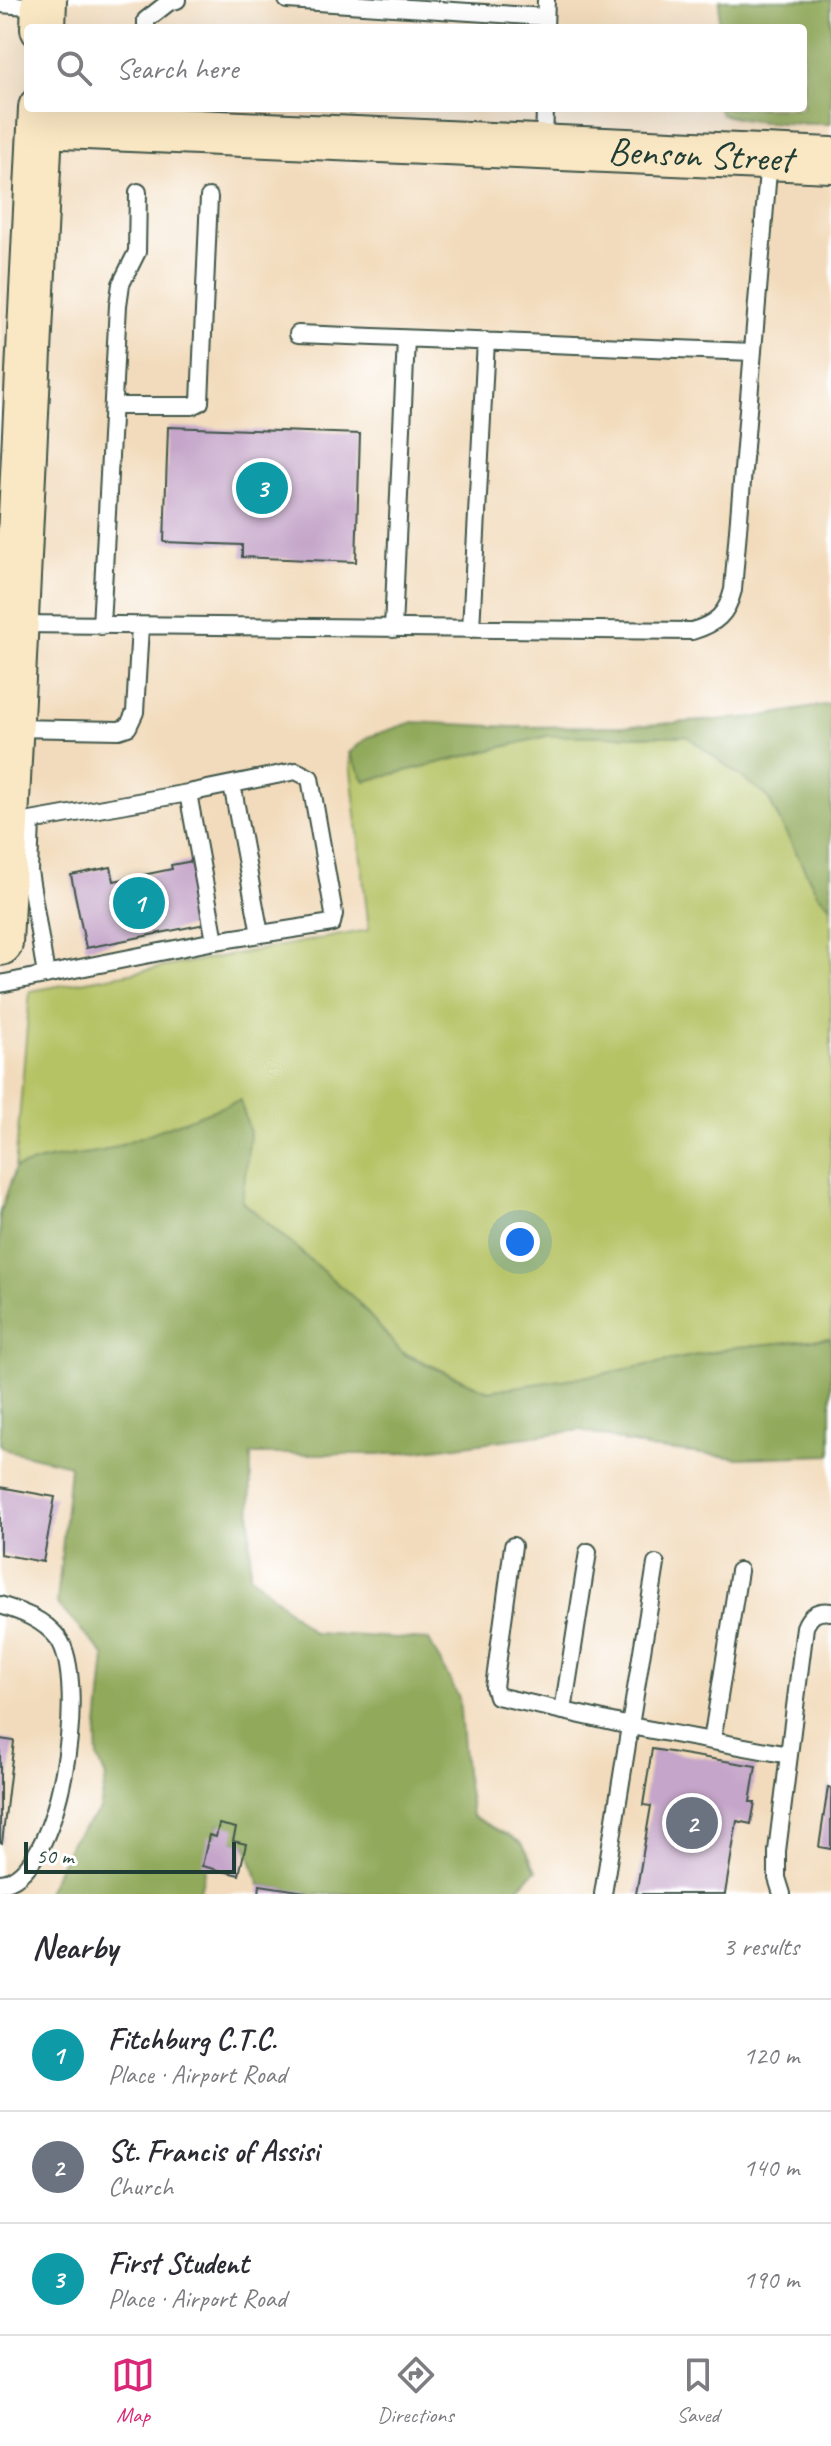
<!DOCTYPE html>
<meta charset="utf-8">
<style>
:root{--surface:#fff;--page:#f7f7f7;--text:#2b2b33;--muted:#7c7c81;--line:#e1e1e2;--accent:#db2777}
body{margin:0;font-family:Caveat,sans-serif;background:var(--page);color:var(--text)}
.scale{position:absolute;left:24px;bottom:20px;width:212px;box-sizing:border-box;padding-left:8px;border:4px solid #1f3d34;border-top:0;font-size:22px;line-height:28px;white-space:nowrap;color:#1f3d34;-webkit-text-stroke:6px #fff;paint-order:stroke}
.you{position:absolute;left:520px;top:1242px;width:28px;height:28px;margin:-20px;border:6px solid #fff;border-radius:50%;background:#1a73e8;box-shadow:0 0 0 12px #1a73e833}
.badge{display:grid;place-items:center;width:52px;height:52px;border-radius:50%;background:var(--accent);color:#fff;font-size:26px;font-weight:700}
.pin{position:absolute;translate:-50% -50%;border:4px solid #fff;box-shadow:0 2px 8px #0006}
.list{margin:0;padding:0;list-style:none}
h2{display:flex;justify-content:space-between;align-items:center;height:104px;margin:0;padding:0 32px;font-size:34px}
h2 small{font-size:26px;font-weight:400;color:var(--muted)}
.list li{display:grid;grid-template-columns:52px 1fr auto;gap:24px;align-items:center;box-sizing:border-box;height:112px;padding:0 32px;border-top:2px solid var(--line)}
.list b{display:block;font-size:30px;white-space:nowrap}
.list p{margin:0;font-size:26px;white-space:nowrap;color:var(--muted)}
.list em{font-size:26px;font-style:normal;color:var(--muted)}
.icon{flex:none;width:44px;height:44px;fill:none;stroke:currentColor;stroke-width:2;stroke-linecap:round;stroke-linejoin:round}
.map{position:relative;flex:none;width:831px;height:1894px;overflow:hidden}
.search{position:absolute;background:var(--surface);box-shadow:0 8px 32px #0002;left:24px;right:24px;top:24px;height:88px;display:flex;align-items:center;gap:20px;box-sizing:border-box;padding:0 28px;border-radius:8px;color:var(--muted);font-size:30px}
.sheet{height:440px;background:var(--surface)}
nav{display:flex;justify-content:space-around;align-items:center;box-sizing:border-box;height:112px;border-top:2px solid var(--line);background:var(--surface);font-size:22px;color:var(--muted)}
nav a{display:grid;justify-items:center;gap:4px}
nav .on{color:var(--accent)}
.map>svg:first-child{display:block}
.green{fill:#b6c365;stroke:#6a804c;stroke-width:2}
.forest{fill:#90a95a;stroke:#587347;stroke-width:2}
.building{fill:#c5a5c9}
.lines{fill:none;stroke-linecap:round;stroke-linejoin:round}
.lane-casing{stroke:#3f5548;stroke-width:20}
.secondary-casing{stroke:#3f5548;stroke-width:48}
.lane{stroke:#fff;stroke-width:16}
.secondary{stroke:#fae7c3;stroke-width:44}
.labels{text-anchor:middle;stroke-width:7;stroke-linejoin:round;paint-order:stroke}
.street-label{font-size:38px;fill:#1f3d34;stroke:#fff}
</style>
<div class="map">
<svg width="831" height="1894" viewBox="0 0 831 1894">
<rect width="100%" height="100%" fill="#fff"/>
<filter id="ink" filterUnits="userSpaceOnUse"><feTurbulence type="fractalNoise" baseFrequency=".0125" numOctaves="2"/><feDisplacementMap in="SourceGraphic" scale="16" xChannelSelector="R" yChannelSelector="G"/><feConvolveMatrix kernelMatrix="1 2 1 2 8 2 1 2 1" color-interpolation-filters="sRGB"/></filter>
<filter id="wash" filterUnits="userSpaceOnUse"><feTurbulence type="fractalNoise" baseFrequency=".006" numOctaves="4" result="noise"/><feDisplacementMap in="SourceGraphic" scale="32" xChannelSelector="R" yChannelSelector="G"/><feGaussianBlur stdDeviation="1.8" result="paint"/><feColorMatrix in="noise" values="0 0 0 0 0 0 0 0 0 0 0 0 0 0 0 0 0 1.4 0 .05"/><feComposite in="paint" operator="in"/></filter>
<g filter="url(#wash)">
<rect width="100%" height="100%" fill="#f2dbbc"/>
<path class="green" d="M547,736h140l80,60 50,97 14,14v431l-93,9 -136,27 -114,17 -88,-40 -45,-52 -113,-98 8,-68 -10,-32 -137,50 -54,8 -34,9 15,-177 339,-61 -20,-177 16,28z"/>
<path class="forest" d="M720,0h111v124c-37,-1 -75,1 -110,-10l-3,-6h85v-80h-85z
M831,704v203l-14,-14 -50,-97 -80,-60h-140l-182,45 -16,-28 19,-16 45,-15 98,5 120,-1 127,-9z
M240,1100l10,33 -8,68 113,98 49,56 84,36 114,-17 136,-27 93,-9v117l-93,3 -89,-10 -68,-18 -186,24h-144l-1,121 63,58 116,7 30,58 6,73 7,45 50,27 14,27 -24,24h-199l-53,-9 -14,-41 -13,-3 -14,-17 -20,70h-153l26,-54 28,-30 6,-33 -8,-18 -1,-22 8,-81 -48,-52 13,-139 -63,-15 -7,-6v-230l15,-46 34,-9 54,-8z"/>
<g id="blocks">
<path class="building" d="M168,427l192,7 -4,128 -114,-5v-12l-78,-3z
M193,861l12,63 -119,24 -15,-73 40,-8 3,14 58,-12 -1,-4z
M0,1487l55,10 -12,65 -43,-8z
M0,1739l14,2 -12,102 -2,-1z
M652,1749l104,17 -6,36h5l-4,22 -14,-3 -12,73h-89l15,-88 -8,-1z
M828,1787l3,1v61l-12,-2z
M219,1824l17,4 -3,13 13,3 -7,31 -37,-9 7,-31 7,2z
M260,1885l46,7v2h-47z"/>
</g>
</g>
<g filter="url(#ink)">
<use href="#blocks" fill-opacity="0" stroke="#3f5548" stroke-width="2"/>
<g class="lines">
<defs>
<path id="lane" d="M287,0l258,17
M0,4l42,3
M146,28v-8l23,-18 8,-2
M545,28l1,-28
M544,145l1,-37
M298,334l455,18
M113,406h79l8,-4 9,-205
M19,624l673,7c24,-7 35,-17 41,-41l36,-431
M101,626l17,-321 3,-21 16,-32 1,-60
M393,629l13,-290
M471,629l15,-288
M13,728l106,2 9,-3 7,-15 5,-85
M232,784l28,150
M188,793l108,-22 14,7 24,136 -2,9 -117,18
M31,821l-2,50 17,104
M0,984l215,-43 -27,-148 -180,32
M513,1546l-19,141 3,9 133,30 26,-162
M0,1605c22,7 43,14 58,33 31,42 3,241 -58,245
M563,1711l25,-159
M712,1741l27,-170
M603,1894l27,-168 159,29
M782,1894l-5,-16v-27l28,-224c5,-12 12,-17 26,-15"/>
<g id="secondary">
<path d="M43,28l1,-28"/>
<path id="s1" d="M41,125l790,35"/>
<path d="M0,943l41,-835"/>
</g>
</defs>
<use href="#lane" class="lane-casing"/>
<use href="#secondary" class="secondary-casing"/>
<use href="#lane" class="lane"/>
<use href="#secondary" class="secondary"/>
</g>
</g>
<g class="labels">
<g class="street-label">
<text dy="13" stroke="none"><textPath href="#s1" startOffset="660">Benson Street</textPath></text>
</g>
</g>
</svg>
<div class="scale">50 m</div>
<div class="you"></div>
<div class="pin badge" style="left:139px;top:903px;background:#0f9aa8">1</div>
<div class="pin badge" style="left:692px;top:1823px;background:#6b7280">2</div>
<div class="pin badge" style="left:262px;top:488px;background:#0f9aa8">3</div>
<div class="search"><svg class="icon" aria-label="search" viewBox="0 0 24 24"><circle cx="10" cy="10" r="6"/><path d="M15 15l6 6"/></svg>Search here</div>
</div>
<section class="sheet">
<h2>Nearby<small>3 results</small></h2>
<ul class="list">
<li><span class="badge" style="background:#0f9aa8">1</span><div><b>Fitchburg C.T.C.</b><p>Place · Airport Road</p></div><em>120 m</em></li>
<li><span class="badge" style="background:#6b7280">2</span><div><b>St. Francis of Assisi</b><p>Church</p></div><em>140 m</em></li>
<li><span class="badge" style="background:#0f9aa8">3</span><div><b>First Student</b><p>Place · Airport Road</p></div><em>190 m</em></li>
</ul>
</section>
<nav>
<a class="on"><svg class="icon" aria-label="map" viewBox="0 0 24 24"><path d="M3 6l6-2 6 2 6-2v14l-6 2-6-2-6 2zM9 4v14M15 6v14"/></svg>Map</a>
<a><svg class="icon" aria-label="directions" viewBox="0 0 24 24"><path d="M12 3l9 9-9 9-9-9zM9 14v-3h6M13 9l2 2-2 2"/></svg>Directions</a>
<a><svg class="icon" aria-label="saved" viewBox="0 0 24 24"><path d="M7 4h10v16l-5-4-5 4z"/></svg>Saved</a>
</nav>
